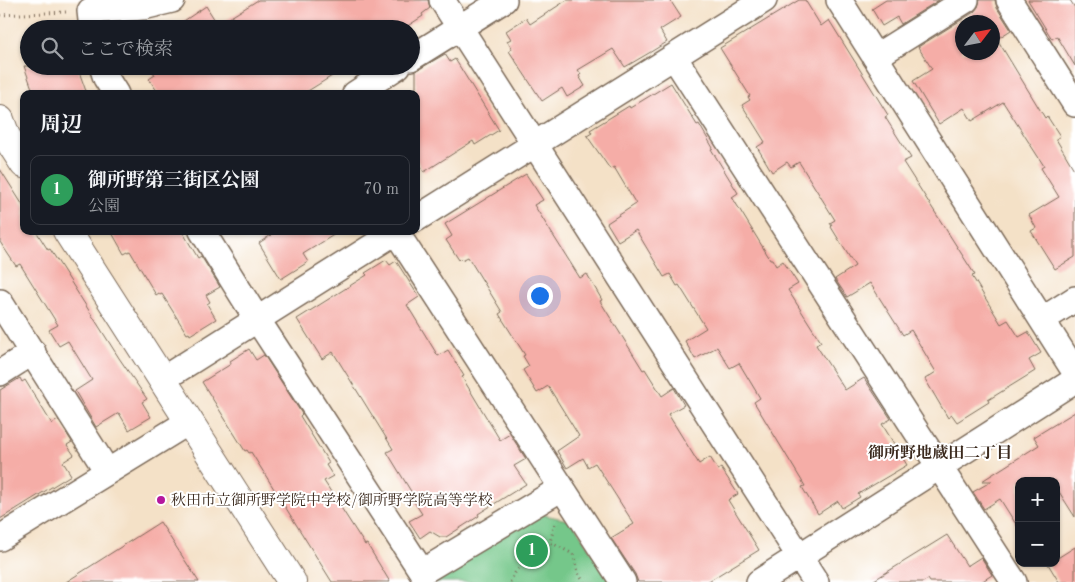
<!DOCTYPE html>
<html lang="ja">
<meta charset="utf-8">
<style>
:root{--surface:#171b24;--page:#20242c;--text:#f1f3f6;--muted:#9ea1a6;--line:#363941;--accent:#ea580c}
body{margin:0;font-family:"Old Standard TT","Noto Serif JP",serif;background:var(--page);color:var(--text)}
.controls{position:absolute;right:15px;bottom:15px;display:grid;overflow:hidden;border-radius:10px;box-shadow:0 1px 4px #0004}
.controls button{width:45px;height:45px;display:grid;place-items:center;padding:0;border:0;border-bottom:1px solid var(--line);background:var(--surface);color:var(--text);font:25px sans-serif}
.compass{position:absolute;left:955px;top:15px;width:45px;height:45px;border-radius:50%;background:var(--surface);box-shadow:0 1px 4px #0004;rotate:58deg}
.you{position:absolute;left:539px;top:295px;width:18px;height:18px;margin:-12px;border:4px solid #fff;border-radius:50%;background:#1a73e8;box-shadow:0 0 0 8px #1a73e833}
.badge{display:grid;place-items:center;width:32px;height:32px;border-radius:50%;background:var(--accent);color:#fff;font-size:16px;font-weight:700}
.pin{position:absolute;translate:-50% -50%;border:2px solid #fff;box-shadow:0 1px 5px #0006}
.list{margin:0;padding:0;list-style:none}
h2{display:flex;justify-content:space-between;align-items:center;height:65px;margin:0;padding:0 20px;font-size:21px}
h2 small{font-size:16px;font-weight:400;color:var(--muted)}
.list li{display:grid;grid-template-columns:32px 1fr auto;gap:15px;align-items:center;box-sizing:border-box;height:70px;margin:0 10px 10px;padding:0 10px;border:1px solid var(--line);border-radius:10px}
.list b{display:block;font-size:19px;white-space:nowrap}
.list p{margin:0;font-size:16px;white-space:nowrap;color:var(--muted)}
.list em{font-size:16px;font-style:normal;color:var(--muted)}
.icon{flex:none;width:28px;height:28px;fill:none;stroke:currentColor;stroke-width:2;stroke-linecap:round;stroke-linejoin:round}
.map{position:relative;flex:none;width:1075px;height:582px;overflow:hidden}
.search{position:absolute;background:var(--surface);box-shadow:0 1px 4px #0004;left:20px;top:20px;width:400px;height:55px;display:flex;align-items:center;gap:12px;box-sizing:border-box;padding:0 18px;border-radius:28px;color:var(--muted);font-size:19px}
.panel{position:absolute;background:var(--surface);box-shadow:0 1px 4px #0004;left:20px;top:90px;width:400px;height:145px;border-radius:10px}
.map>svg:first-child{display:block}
.green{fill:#74c78a;stroke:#587854}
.building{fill:#f5ada7;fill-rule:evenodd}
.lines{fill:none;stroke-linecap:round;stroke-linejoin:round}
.minor-casing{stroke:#7c6a59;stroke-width:28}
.tertiary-casing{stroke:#7c6a59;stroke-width:30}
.path{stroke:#7c6a59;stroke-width:3;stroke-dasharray:1 4;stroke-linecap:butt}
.minor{stroke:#fff;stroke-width:25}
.tertiary{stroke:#fff;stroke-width:28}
.poi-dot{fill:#b5179e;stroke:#fff;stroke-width:2}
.labels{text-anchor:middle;stroke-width:4;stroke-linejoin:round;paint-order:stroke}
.poi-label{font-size:15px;fill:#3b2a1e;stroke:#fff;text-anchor:start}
.neighbourhood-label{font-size:16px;font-weight:bold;fill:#3b2a1e;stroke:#fff}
</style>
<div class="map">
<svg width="1075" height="582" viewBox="0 0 1075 582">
<rect width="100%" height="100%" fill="#fff"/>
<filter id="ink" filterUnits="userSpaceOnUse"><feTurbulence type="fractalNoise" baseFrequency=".02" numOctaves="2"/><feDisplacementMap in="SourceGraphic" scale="10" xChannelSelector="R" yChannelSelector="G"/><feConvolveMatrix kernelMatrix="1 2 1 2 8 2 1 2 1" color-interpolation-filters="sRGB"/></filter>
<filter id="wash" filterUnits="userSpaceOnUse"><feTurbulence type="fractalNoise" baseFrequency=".0096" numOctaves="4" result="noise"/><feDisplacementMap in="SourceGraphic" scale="20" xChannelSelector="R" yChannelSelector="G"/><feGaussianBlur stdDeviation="1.12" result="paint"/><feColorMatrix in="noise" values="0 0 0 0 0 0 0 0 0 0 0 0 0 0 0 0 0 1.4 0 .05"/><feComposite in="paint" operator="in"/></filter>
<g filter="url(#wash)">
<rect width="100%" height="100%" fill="#f4e1c7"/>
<path class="green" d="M536,513l36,8 38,61h-188z"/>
<g id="blocks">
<path class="building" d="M258,0h170l2,8 -8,6 1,2 -20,13h-231l34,-23 12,19z
M567,0h103l11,17 -21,13 7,12 -18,11 -24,14 -12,-18 -35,21 3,4 -2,2 6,10 -18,11 -5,-9 -20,13 -33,-50 3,-2 -5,-8 4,-2 -5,-8 20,-13 4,6z
M799,0h6l16,26 8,-6 59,95 -3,2 26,41 -8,4 72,113 -3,1 29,48 7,-4 11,17 9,-5 13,21 -12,7 6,11 -47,29 1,2 -32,20 -5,-7 -4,3 -23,-39 11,-7 -25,-42 -8,5 -33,-52 -23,14 -12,-18 20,-13 -24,-39 1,-1 -2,-3 5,-3 -36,-58 -8,5 -4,-5 -15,10 -15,-25 8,-5 -23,-37 8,-5 -2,-3 2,-1 -30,-48z
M886,0h53l-38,24 -4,-7 -15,9 -10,-17z
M980,0h15l2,8 14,22 -14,9 48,79 2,-2 13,20 -4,3 19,32v86l-20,12 -24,-38 5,-3 -7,-13 30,-18 -18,-29 3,-2 -41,-64 -31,19 -8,-13 -25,16 -26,-43 19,-12 -14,-22 56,-35 4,-5zM962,22h30v30h-30z
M1028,0h42l5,8v58l-18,-30 -5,3z
M445,54l5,8 5,-3 44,71 -24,15 -2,-4 -49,31 -8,-13v-88z
M24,66h53l10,28h-53z
M150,66h198l-45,28h-144l-10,-15 6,-4z
M671,83l26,42 2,-1 14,24 -2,1 27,44 -6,4 38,62h2l4,7 7,-5 15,23 -10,6 33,52 -5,3 29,45 19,-12 27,41 -9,5 25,41 -49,29 2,3 -18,11 -4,-7 -20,13 -16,-27 3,-1 -51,-84 6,-4 -21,-35 -9,5 -13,-21 -22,12 -10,-18 21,-13 -27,-43 -2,1 -7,-12 -6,3 -28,-47 -18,11 -11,-18 29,-19 -22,-37 -4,2 -23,-33 5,-3 -2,-3 39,-24 1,2z
M0,169l24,38v24h12l12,19 2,-1 69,109 28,41 -5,3 9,15 -22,13 -10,-17 -23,14 -21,-36 17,-11 -24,-39 -9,5 -10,-16 9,-5 -38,-61 -4,2 -16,-24z
M526,174l17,26 -9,5 46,73 7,-4 15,26 -2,1 43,69 2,-1 17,27 12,-8 10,17 -16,9 31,50 11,-7 8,13 3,-2 17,26 -10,6 31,50 -52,32h-69l-3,-8 -24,-36 23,-14 -39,-61 -7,4 -5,-9 -16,10 -10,-17 22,-15 -31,-50 -11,7 -14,-23 6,-4 -6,-10 2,-1 -26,-41 3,-2 -34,-55 -6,3 -1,-2 -2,2 -13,-20 6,-4 -7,-12z
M111,231h71l16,27 3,-2 19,31 -14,8 4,7 -3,2 9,15 -26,16 -1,-2 -2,1 -25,-40 -2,1 -1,-2 -3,2 -26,-44 -6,3z
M277,231h63l-37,23 5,8 -27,17 -22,-36z
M386,260l4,5 6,-4 23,36 -12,8 31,51 10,-6 16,26 -2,1 38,63 10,-6 16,25 -12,7 12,18 -48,30 1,2 -33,21h-6l-10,-6 -10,7 -11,-17 13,-7 -9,-14 2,-2 -28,-46 6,-3 -60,-97 -11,7 -25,-40 70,-44 -2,-2z
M249,349l7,11 8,-5 38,59 -2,2 29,47 -3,2 7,11 -9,5 41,64 2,-1 23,38h-58l-81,-130 -2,1 -2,-3 -2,1 -43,-69 29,-18 -1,-3z
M20,378l2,4 3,-2 27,44 6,-4 14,22 -5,3 7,10 -11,7 8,13 -71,44v-129z
M1075,412v105l-19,-30v-6h-37v48l-19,-30 -16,10 -11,-17 19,-11h-10l57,-36 -5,-8z
M160,522l39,60h-133z
M947,535l20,31 14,-9 11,18 -11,7h-51l-2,-3 -5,3h-52z
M1075,547v35h-16l-11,-18 8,-1v-4z"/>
</g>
</g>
<g filter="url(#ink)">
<use href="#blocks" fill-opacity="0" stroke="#7c6a59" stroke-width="1"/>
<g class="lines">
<defs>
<path id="minor" d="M442,0l374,582
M839,0l236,372
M1009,0l66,104
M92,29l-2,-18 53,-4 29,-7
M674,57l340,525
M875,57l91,-57
M411,58l93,-58
M102,66l4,12 10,16
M355,94l43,-28
M416,219l348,-219
M202,231l55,88 165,253 140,-84
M396,232l227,350
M0,302l107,169
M1042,320l33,-21
M0,373l33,-21
M163,379l234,-148
M0,538l190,-117
M759,582l316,-202"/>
<path id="tertiary" d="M0,120l6,16 18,28
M67,231l225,351"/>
</defs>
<use href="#minor" class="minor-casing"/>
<use href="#tertiary" class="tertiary-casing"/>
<path class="path" d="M0,15l67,-3
M555,524l-5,18 23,12 6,21 5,7
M510,582l5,-9 7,-8 3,-8 13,-11 12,-4"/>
<use href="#minor" class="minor"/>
<use href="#tertiary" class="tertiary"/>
</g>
</g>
<circle class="poi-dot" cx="161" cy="500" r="5"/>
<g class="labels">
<g class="poi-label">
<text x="171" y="505">秋田市立御所野学院中学校/御所野学院高等学校</text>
</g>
<g class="neighbourhood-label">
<text x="940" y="458">御所野地蔵田二丁目</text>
</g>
</g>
</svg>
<div class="controls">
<button>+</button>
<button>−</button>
</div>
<svg class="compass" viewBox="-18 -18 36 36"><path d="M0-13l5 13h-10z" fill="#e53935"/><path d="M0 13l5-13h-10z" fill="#9ea1a6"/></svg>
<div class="you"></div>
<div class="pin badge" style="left:532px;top:551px;background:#2e9e5b">1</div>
<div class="search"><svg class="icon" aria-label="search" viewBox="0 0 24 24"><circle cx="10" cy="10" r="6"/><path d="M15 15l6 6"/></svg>ここで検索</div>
<section class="panel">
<h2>周辺<small></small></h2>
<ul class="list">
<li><span class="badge" style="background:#2e9e5b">1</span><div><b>御所野第三街区公園</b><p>公園</p></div><em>70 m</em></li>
</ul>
</section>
</div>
